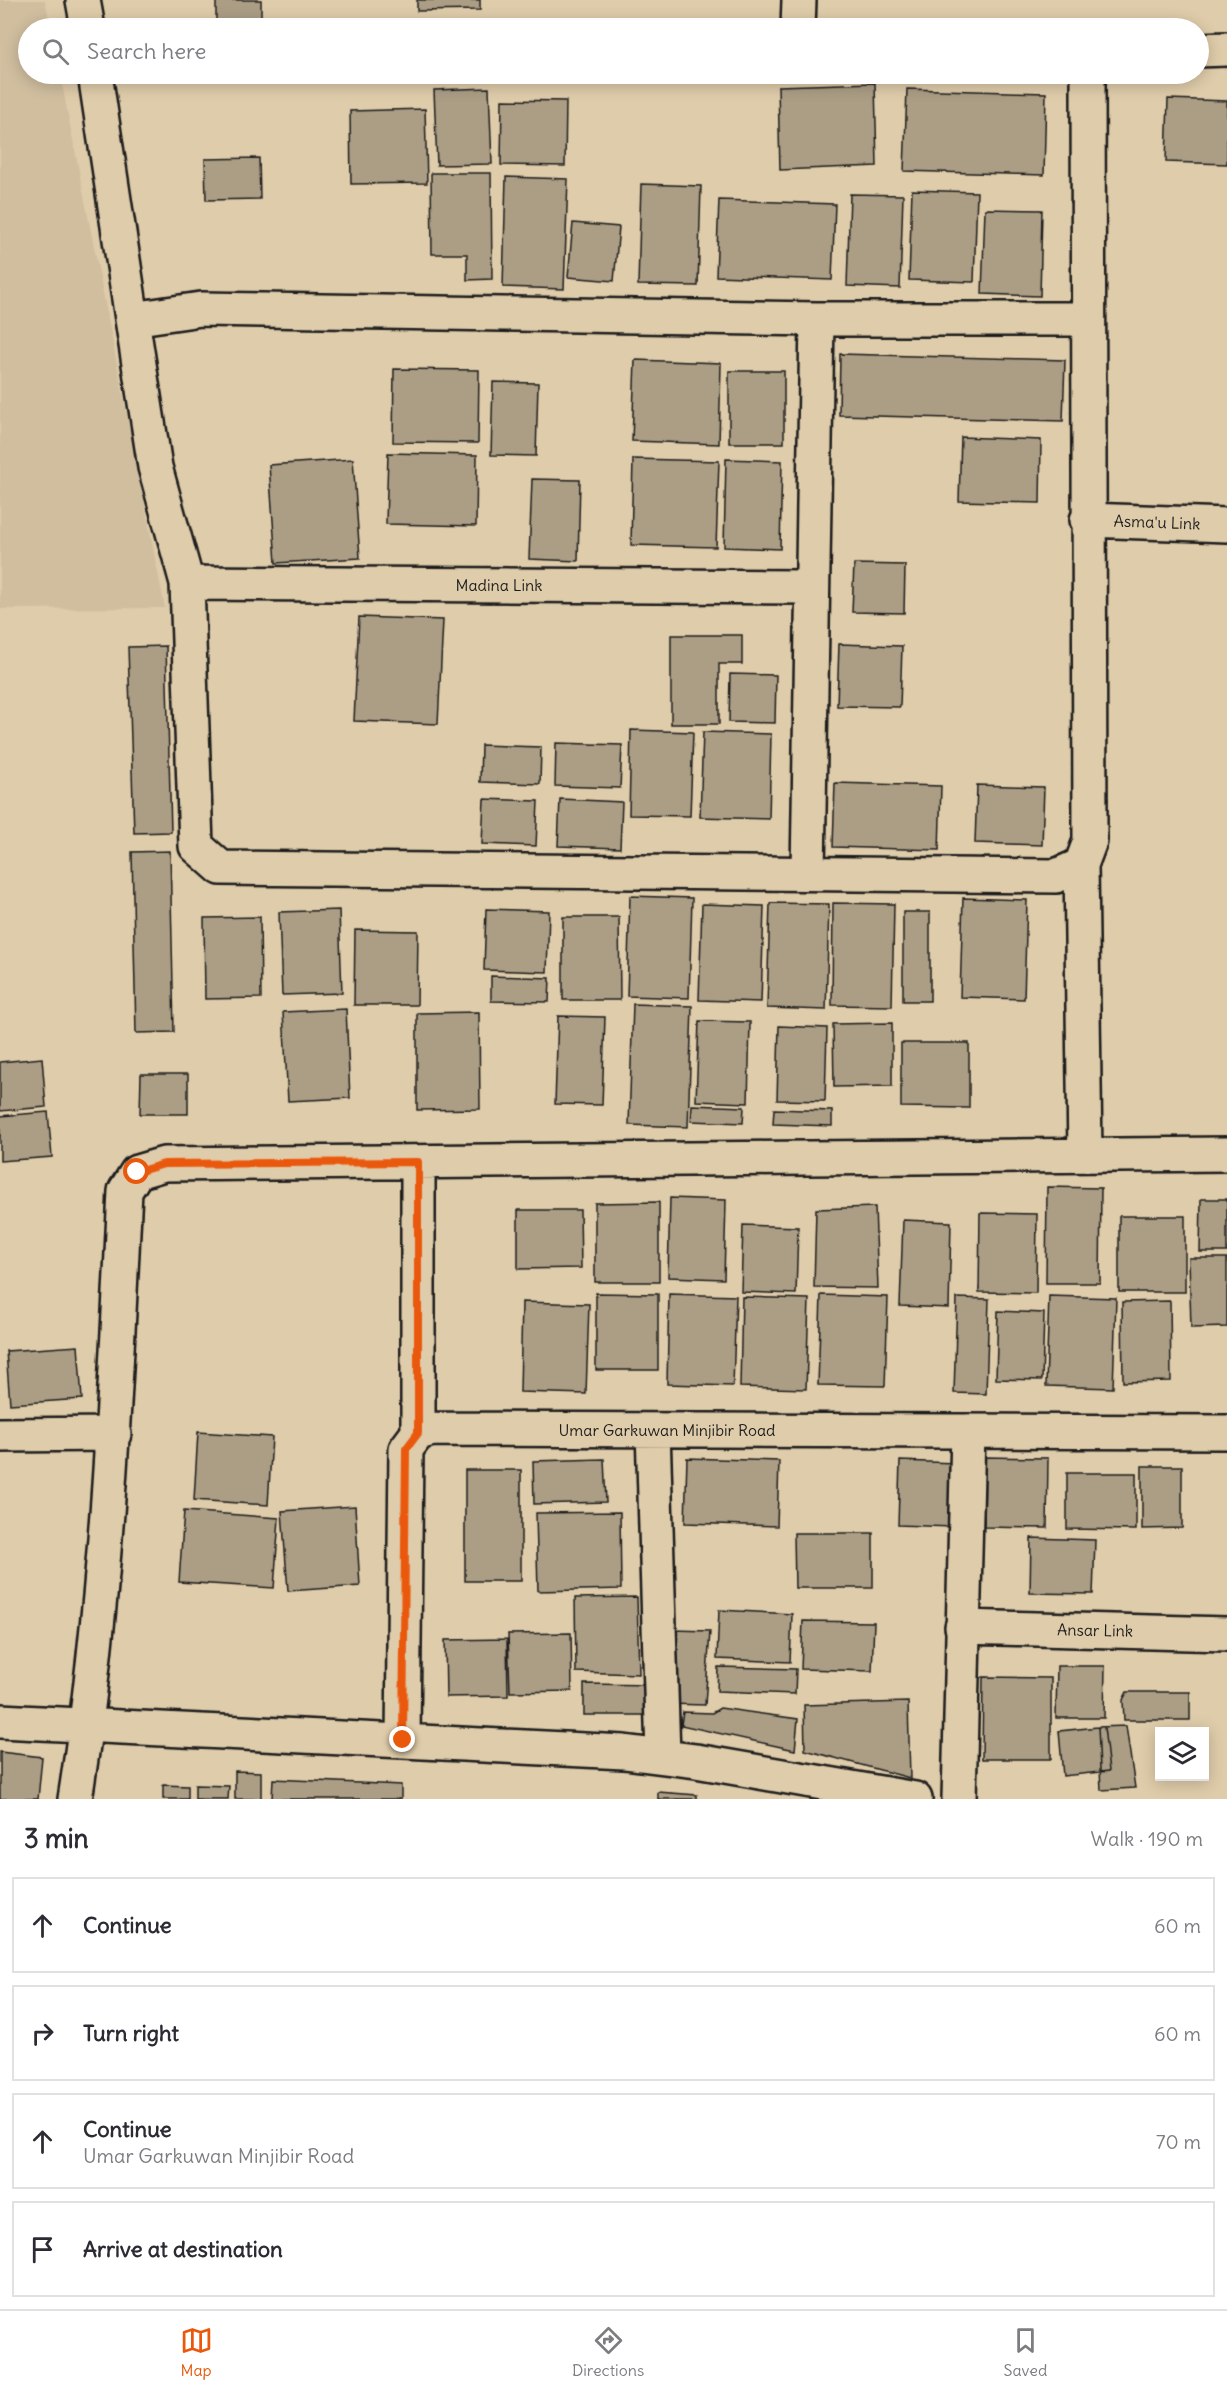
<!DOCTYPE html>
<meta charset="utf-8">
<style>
:root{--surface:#fff;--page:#f7f7f7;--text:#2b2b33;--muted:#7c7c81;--line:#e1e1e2;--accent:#ea580c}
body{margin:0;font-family:Delius,sans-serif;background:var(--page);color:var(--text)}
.controls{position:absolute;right:18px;bottom:18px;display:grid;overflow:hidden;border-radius:0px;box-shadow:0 3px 15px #0003}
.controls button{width:54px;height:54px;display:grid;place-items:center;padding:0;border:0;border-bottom:2px solid var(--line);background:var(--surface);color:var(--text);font:30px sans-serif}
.stop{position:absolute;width:18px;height:18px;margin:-14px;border:4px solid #ea580c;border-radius:50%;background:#fff}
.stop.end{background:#ea580c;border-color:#fff;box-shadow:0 2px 6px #0008}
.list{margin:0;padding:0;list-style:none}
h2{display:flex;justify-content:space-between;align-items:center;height:78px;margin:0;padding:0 24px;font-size:26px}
h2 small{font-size:20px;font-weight:400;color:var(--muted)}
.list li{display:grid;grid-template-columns:39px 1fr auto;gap:18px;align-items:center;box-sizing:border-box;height:96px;margin:0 12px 12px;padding:0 12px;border:2px solid var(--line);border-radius:0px}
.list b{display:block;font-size:22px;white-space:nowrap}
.list p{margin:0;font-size:20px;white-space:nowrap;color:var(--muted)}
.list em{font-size:20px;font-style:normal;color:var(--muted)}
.icon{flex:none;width:33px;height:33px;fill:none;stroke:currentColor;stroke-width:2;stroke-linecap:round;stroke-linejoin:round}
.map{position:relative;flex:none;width:1227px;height:1799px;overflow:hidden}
.search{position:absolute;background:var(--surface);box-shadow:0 3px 15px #0003;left:18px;right:18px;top:18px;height:66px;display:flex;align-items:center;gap:15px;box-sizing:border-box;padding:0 21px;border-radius:33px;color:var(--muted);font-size:22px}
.sheet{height:510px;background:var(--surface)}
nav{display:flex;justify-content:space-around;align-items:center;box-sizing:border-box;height:84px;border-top:2px solid var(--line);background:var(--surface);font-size:16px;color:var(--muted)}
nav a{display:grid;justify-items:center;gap:3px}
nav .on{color:var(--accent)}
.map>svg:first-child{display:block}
.built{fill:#d0be9f}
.building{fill:#ac9e85;stroke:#1c1c1c;stroke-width:1.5}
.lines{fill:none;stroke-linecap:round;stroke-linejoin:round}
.street-casing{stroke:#1c1c1c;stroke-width:38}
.street{stroke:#dfccaa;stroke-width:33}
.route{stroke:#ea580c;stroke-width:8}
.labels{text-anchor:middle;stroke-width:5;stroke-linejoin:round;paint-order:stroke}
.street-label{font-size:16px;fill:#1c1c1c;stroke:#dfccaa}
</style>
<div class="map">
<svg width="1227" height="1799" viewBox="0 0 1227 1799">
<rect width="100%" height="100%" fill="#dfccaa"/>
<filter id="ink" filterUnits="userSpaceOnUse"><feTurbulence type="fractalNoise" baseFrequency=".0167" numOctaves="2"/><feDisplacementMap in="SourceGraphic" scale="12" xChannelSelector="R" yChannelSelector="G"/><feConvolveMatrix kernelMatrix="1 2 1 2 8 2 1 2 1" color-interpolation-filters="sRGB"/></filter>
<g filter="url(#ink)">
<path class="built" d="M0,0h45l6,28h-23v46h32l105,534 -165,1z"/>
<path class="building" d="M216,0h45v22h-45z
M417,0h63v10l-63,1z
M875,83l2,83 -97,4 -2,-84z
M489,88l3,76 -55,1 -3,-75z
M907,89l139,4 -2,82 -140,-4z
M1168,99l59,2v63l-61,-2z
M502,100l64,1 -1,65 -64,-1z
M425,109l2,74 -76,1 -1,-73z
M259,158l1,41 -54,1 -1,-41z
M431,173h60l1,106 -25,1v-26h-35z
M506,177l62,2 -4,110 -61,-2z
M641,184l60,2 -3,100 -60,-1z
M912,190l65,2 -3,90 -65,-2z
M850,194l53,1 -3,93 -53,-2z
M719,200l116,4 -3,76 -116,-4z
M985,209l57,1 -2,86 -58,-2z
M573,223l46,4 -5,54 -46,-4z
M840,354l225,6 -2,61 -224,-6z
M635,360l86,3 -2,81 -87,-3z
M394,369l85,1 -1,73 -85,-1z
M729,371h55v72h-55z
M493,382l45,1 -2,73 -45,-1z
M961,437l80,3 -1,63 -81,-2z
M388,453l89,2 -1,71 -90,-2z
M353,459l7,99 -84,5 -7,-98z
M633,459l86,2 -3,86 -85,-2z
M726,459l56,2 -2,88 -56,-2z
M532,479l48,1 -2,81 -49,-2z
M854,564l51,1 -1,48 -52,-1z
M359,617l84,3 -5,104 -84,-3z
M671,635h71v29h-23v60h-48z
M839,644l63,2 -2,61 -63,-1z
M166,646l5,186 -37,1 -6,-186z
M730,674l46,1 -1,48 -46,-1z
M631,730l62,2 -3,84 -61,-1z
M703,732l68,2 -2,85 -69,-2z
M556,743l66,2 -2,43 -65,-2z
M481,745l60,2 -1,37 -60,-2z
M835,783l106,3 -2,64 -106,-3z
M977,785l67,2 -2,58 -67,-2z
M484,799l54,2 -2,45 -54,-2z
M560,799l62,3 -2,46 -62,-2z
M170,851l4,181 -38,1 -4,-181z
M630,896l62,2 -3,100 -62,-2z
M963,898l64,2 -3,99 -64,-2z
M770,903l59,1 -3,106 -59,-2z
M833,903l61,1 -2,102 -60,-1z
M702,904l62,2 -3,96 -62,-2z
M486,909l63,2 -2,61 -63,-2z
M339,910l3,83 -60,2 -3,-83z
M903,912h27v89h-27z
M260,917l1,81 -56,1 -1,-81z
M563,917h56l1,83h-57z
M355,930l63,1 -1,74h-63z
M491,976l59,2 -1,24 -58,-1z
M633,1004l59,2 -4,121 -59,-2z
M346,1009l4,89 -62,3 -5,-89z
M479,1012l1,97 -63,1v-97z
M558,1016l47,1 -3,88 -47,-1z
M699,1021l51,1 -2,81 -52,-2z
M892,1023v63l-58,1 -1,-63z
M779,1026l48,2 -2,73 -48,-1z
M901,1043h68v65l-68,-1z
M42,1058l4,49 -46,4v-49z
M141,1074h47v40h-48z
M692,1105l52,2 -1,16 -52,-2z
M774,1109l58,2v15l-59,-2z
M48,1112l4,45 -52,4v-45z
M1047,1187l54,1 -1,95h-54z
M670,1198l56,2 -2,79 -56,-2z
M1201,1199h26v53h-27z
M659,1202v80h-64v-79z
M875,1207l3,81 -64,-1 2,-78z
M518,1210h62l1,58 -63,1z
M980,1213l57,1 -1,79 -57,-1z
M1119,1216h66v76h-66z
M903,1220l48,2 -2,86 -49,-2z
M743,1225l55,2 -2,67 -55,-2z
M1189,1258h38v69l-36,1z
M596,1293l62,1v76h-62z
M669,1294l67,2 -3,90 -66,-2z
M821,1295l67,2 -3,89 -67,-1z
M1049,1296l67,2 -3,90 -67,-2z
M742,1297l67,2 -3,90 -66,-2z
M957,1298l32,1 -3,95 -32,-1z
M1170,1301l1,80 -48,1 -1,-80z
M522,1302l67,2 -3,90 -66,-2z
M998,1311l46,2 -2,67 -46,-1z
M78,1346l4,53 -72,5 -4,-53z
M198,1432l74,5 -4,68 -74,-5z
M985,1457l63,1 -1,70 -63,-1z
M687,1458l92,3 -2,65 -92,-3z
M604,1459l2,43 -72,2 -1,-43z
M900,1461l55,2 -2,64 -55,-2z
M1142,1466h40v62l-40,1z
M465,1470h56v111h-56z
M1067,1473h69v57l-69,-1z
M355,1506l5,80 -72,5 -6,-80z
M184,1511l95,7 -5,70 -95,-6z
M620,1512l1,77 -83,2 -2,-78z
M794,1533h79v55h-78z
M1031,1538l64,2 -2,54 -63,-1z
M637,1597l2,77 -63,-2 -1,-74z
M719,1610l73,4 -2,48 -73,-3z
M803,1621l71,1 -2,49 -71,-2z
M673,1630l37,1 -5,74 -36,-1z
M571,1633l1,58 -62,1 -2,-58z
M507,1639l1,57 -62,1 -1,-57z
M1057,1666h48l-1,52h-48z
M718,1667l78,2 -1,25 -78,-3z
M983,1677l68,1v81h-69z
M584,1684l69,1v30h-69z
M1127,1692h63v28h-66l-1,-20z
M908,1702l2,76 -105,-28 -1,-45z
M720,1708l78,11 -3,31 -114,-25 2,-13 29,1z
M1126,1726l9,62 -34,2 -3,-63z
M1098,1727h6l5,44 -46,5 -4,-45z
M0,1752l42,5 -4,42h-38z
M235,1771l26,1v27h-26z
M273,1779l128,6v14h-129z
M163,1785l25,1v13h-25z
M195,1785l34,1 -1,13h-33z
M658,1792l39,3v4h-39z"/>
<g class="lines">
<defs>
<path id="street" d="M83,0l5,28
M798,28l1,-28
M1198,50l29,-1
M95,74l37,245
M1088,74c1,255 0,511 2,767l-9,24 -25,11 -835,-8 -25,-22 -9,-263 -32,-116 -23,-148 69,-10 616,10h271
M1087,520l140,5
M187,583l624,4
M1081,865l4,290
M808,873l9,-554
M418,1162v271
M653,1430l10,326
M0,1435l114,-1
M962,1627l265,7
M0,1721l624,31 72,9 219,38
M403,1740l3,-291 12,-16 15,-4 794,3
M75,1799c32,-201 40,-405 50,-608l12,-19 27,-8 1063,-10
M959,1799l9,-368"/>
</defs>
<use href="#street" class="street-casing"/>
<use href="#street" class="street"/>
</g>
</g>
<g class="lines" filter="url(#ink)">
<path class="route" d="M137,1172l27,-8 254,-2v271l-12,16 -3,291"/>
</g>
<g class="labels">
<g class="street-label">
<text transform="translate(1157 522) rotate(2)" y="6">Asma'u Link</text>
<text x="499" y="591">Madina Link</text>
<text x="667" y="1436">Umar Garkuwan Minjibir Road</text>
<text transform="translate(1095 1630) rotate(1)" y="6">Ansar Link</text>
</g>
</g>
</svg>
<div class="controls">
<button><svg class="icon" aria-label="layers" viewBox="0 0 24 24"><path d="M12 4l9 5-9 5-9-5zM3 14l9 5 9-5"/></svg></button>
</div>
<div class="stop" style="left:137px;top:1172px"></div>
<div class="stop end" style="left:403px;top:1740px"></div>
<div class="search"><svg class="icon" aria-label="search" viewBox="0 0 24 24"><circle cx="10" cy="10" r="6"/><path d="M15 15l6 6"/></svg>Search here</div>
</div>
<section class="sheet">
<h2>3 min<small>Walk · 190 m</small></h2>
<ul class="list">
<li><svg class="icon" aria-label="ahead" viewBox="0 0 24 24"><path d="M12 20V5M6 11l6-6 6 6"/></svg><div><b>Continue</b></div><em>60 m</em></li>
<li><svg class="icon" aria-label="right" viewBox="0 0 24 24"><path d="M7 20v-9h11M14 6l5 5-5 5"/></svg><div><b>Turn right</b></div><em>60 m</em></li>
<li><svg class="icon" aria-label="ahead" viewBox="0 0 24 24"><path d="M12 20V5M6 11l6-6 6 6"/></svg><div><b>Continue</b><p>Umar Garkuwan Minjibir Road</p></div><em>70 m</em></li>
<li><svg class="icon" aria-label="arrive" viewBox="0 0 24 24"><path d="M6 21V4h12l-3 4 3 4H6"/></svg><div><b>Arrive at destination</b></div></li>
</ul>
</section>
<nav>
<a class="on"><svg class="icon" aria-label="map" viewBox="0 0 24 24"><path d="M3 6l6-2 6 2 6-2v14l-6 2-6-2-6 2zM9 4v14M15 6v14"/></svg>Map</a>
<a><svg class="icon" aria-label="directions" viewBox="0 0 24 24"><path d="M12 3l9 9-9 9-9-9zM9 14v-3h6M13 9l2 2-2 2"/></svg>Directions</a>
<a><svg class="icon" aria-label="saved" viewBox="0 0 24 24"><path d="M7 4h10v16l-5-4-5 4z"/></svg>Saved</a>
</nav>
